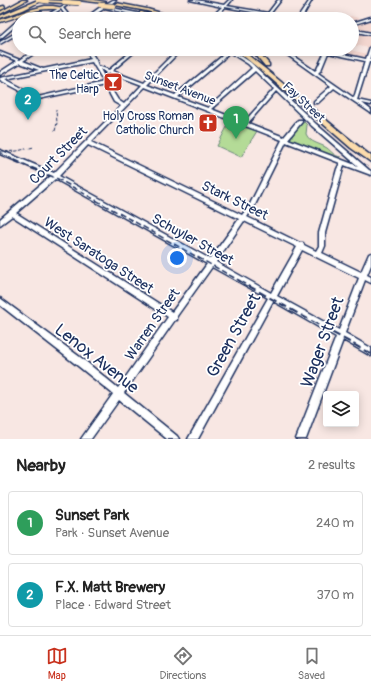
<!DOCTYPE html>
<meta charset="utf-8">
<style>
:root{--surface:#fff;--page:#f6f6f6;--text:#222;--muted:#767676;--line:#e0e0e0;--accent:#c8321e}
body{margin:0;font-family:Pangolin,sans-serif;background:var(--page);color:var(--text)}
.controls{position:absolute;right:12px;bottom:12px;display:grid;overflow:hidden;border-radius:4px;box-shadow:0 2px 10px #0003}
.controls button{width:36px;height:36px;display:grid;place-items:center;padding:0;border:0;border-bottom:1px solid var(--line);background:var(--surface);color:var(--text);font:20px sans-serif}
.you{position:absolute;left:177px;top:258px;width:14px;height:14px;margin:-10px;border:3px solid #fff;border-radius:50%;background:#1a73e8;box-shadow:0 0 0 6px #1a73e833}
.badge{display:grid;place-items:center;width:26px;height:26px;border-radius:50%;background:var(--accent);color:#fff;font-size:13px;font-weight:700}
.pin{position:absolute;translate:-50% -33px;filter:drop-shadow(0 1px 2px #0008)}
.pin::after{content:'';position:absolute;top:21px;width:14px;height:12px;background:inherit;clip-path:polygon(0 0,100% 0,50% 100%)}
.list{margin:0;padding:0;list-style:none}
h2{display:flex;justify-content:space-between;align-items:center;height:52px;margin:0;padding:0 16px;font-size:17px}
h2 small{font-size:13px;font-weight:400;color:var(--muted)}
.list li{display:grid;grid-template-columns:26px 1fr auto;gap:12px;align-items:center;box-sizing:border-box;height:64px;margin:0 8px 8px;padding:0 8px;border:1px solid var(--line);border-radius:4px}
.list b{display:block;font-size:15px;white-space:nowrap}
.list p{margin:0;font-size:13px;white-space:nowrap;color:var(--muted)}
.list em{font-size:13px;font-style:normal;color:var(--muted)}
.icon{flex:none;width:22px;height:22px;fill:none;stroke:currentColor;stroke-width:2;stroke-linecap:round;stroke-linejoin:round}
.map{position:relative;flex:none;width:371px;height:439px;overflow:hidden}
.search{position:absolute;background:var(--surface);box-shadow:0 2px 10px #0003;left:12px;right:12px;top:12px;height:44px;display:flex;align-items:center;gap:10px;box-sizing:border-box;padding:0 14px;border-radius:22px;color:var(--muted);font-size:15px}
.sheet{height:196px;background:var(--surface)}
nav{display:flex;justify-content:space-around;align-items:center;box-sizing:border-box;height:56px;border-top:1px solid var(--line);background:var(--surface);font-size:11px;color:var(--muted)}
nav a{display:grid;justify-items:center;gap:2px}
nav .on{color:var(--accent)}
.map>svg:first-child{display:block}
.built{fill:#f3d6cf}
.green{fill:#b4db97;stroke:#68857a}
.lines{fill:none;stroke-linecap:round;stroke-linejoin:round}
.minor-casing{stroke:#1b2f5e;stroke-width:3}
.major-casing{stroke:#1b2f5e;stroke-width:3}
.highway-casing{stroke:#1b2f5e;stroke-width:3}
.minor{fill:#fff;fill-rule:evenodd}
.major{fill:#fcdcac;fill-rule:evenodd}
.highway{fill:#fcdcac;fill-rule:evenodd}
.rail-far2{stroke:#1b2f5e;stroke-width:1;stroke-dasharray:3.5 1.5;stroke-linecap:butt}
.rail-far1{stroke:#1b2f5e;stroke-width:1.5;stroke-dasharray:6 3;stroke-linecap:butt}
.rail{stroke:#1b2f5e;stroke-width:2;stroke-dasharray:8 4;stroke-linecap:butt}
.highway-bridge-casing{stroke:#1b2f5e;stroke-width:6;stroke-linecap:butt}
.highway-bridge{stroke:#fcdcac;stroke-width:4.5}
.labels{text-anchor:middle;stroke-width:3.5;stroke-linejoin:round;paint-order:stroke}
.far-poi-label{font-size:12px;fill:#1b2f5e;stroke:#fff;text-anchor:end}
.far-street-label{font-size:12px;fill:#1b2f5e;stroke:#fff}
.street-label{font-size:14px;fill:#1b2f5e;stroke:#fff}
.near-street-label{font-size:17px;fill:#1b2f5e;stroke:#fff}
</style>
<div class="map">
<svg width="371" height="439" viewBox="0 0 371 439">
<rect width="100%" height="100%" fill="#f8e7e3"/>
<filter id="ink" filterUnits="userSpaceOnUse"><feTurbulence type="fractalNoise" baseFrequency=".025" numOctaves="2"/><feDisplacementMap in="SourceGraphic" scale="8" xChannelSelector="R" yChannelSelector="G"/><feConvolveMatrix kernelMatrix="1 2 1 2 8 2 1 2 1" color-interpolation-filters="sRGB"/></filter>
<g filter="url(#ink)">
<path class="built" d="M339,16h12l14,4 6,-2v43l-44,-9 1,-3h16l25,5 2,-6 -19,-3v-9h4l1,-5 -5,-1v-11h-14l-4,-2z"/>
<path class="green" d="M302,122h2l3,3 -1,9c4,9 13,9 21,14 5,4 7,8 14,9l-1,2 -50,-20z
M229,123l28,8 -16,26 -24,-11z"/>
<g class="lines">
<defs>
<path id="minor" d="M73,0h3l-13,8 9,11h-4l-7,-10 -17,10h-4z
M113,0h3l-9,7 30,6 13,6h-5l-10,-4 -30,-7 -17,11h-4l18,-13z
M190,0h6l28,5 5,-5h3l-5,6 41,7 10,-13h3l-11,14 24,5h-7l-26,-5 -5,5h-4l6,-6 -33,-6 -4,5 11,7h-4l-9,-6 -6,6h-4l13,-12z
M310,0h2l-11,19h-4z
M371,17v2l-19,6v-2z
M18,20h1v3l-19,16v-3z
M352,29l19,4v2l-19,-4z
M19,31v2l-19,11v-2z
M370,47h1v7l-2,6h2v2h-2l-12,38 14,3v2l-9,-2 9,7v3l-37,-25 -16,15h-4v-2l17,-15 -52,-37h4l32,22 2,-2 8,-17 -12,-3 13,1v-1h4l-1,2 37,8zM328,53l37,8 -11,37 -36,-25 3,-3z
M36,49h5l-18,12 20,8 48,-10 -6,-10h4l7,11 2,6 11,4 25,-21h4l-26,22 32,12 34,-34h4l-35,36 28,10 46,-38 5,-7 -1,-1h5l20,13 66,62 53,46 2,1v4l-27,-10 -19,68v13l-3,7 39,19 8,-18 2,-1v12l-4,10 4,2v6l-6,-3 -20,53 26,15v8l-28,-16 -37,99h-10l40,-102 -63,-36 -75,138h-10l80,-141 -56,-31 -35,49v4h-2l-51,73 53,43 2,3h-12l-48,-39 -28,39h-10l32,-45 -35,-28 -78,-61v-7l84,62 34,28 50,-71 -156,-101 -12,9v-6l51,-43 -51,-22v-4l54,23 67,-67 -7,-4 -9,-17 -76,16 -5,-1 -5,-10 -19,-10v-2l39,-8 -19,-7 -20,12v-3l17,-11 -17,-7v-2l20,8zM229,52l19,12 4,4 -44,40 -30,-11 45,-38zM92,62l12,20 -75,17 -1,-1 -6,-10 -17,-9zM100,69l6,3 -1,1 1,1 4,-1 32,12 -18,19 -6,-4 -10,-16 1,-1 -2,-1zM255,71l19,18 -30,33 -33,-13zM145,87l137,53 -33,66 -7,9 -151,-73zM276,91l36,35 46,40 -70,-27 14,-17v-2h-4l-14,17 -36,-14zM286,142l54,21 -3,6 -18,64v13l-3,5 -12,-6 -1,-2h-3l-53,-26 7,-10zM88,145l151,74 -29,40 -151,-83zM55,179l152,85 -35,48 -156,-99zM244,221l53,26 -26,46 -55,-31zM302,250l57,28 -20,52 -62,-34z"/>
<path id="major" d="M22,0h5l-27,14v-2z
M45,6h8l11,2c-7,2 -17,0 -25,2 -13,2 -26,9 -39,12v-2l29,-10z"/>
<path id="highway" d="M38,0h5l-20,10 -23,8v-2z
M46,0l18,1 2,1 -2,1 -17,-1 -2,-1z
M78,0h16l12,2 -2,1z
M116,3l31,6 35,10h-7l-28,-8 -32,-6z
M4,6l1,2 -5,2v-3z
M140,12h2l17,7h-6l-13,-5z
M212,16h4l-1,3h-4z
M235,49h5c45,34 86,73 131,107v6l-20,-14 -82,-71z
M251,49h5l13,15v2h-4z"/>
</defs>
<use href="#minor" class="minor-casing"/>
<use href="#major" class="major-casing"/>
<use href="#highway" class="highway-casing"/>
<use href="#minor" class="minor"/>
<use href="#major" class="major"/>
<use href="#highway" class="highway"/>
<path class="rail-far2" d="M55,131l2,-8 -1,-13
M0,152l17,-1 17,-4
M0,153l17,8"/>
<path class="rail-far1" d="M15,160l45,20 180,101"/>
<path class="rail" d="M238,280l133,74"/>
<defs>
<path id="highway-bridge" d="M38,0l9,1
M64,2l15,1
M100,5l13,1"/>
</defs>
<use href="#highway-bridge" class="highway-bridge-casing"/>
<use href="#highway-bridge" class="highway-bridge"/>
</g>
</g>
<defs>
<symbol id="bar-square" viewBox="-11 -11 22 22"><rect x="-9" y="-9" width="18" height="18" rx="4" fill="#c8321e" stroke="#fff"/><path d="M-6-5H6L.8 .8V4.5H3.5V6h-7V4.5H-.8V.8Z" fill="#fff"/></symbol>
<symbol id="church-square" viewBox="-11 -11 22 22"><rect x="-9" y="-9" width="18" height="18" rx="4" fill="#c8321e" stroke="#fff"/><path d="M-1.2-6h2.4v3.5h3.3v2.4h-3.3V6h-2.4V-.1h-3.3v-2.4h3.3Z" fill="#fff"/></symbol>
</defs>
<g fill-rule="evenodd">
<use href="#bar-square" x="102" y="71" width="22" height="22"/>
<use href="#church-square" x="197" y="112" width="22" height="22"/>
</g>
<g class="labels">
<g class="far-poi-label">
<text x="99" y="79">The Celtic<tspan x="99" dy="14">Harp</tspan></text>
<text x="194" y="120">Holy Cross Roman<tspan x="194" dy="14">Catholic Church</tspan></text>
</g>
<g class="far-street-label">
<text transform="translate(180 88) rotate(21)" y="4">Sunset Avenue</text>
<text transform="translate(304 102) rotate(43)" y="4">Fay Street</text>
</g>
<g class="street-label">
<text transform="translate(58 155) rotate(-45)" y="5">Court Street</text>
<text transform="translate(235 200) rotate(26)" y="5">Stark Street</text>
<text transform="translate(193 239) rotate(29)" y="5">Schuyler Street</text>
<text transform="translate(99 255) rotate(33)" y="5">West Saratoga Street</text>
<text transform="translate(152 324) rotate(-55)" y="5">Warren Street</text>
</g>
<g class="near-street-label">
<text transform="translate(233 335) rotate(-61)" y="6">Green Street</text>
<text transform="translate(322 342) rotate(-70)" y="6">Wager Street</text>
<text transform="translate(97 358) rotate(38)" y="6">Lenox Avenue</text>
</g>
</g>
</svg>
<div class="controls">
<button><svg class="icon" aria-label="layers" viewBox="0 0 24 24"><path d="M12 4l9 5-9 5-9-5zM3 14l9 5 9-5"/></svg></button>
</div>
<div class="you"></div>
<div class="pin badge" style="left:236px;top:139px;background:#2e9e5b">1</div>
<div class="pin badge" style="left:28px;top:120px;background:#0f9aa8">2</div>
<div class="search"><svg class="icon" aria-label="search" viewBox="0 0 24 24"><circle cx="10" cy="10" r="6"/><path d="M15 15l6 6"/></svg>Search here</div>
</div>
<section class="sheet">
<h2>Nearby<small>2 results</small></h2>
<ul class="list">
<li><span class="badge" style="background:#2e9e5b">1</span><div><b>Sunset Park</b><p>Park · Sunset Avenue</p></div><em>240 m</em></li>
<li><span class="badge" style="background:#0f9aa8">2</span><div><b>F.X. Matt Brewery</b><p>Place · Edward Street</p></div><em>370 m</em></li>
</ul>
</section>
<nav>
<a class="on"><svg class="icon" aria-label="map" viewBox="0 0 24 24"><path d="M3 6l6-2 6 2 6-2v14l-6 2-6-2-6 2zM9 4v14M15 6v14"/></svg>Map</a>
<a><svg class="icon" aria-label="directions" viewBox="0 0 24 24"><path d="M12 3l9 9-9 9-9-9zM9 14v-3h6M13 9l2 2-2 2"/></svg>Directions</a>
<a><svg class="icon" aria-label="saved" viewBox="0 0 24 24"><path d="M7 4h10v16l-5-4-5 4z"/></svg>Saved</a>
</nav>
